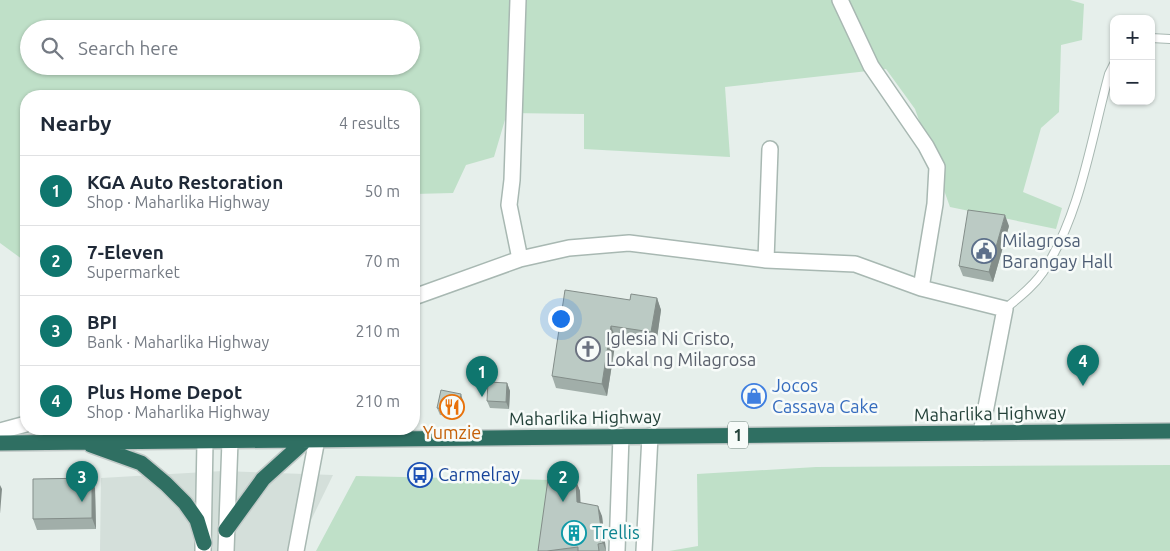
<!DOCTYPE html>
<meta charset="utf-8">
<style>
:root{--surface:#fff;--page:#f6f6f7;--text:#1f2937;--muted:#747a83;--line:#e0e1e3;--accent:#0f766e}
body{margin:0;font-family:Ubuntu,sans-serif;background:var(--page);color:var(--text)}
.controls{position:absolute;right:15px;top:15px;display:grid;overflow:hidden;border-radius:10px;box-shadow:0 1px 4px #0004}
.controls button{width:45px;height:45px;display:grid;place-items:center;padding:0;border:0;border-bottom:1px solid var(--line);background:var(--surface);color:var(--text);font:25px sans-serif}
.you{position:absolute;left:560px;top:318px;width:18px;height:18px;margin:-12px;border:4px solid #fff;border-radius:50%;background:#1a73e8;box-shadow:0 0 0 8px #1a73e833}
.badge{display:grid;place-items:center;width:32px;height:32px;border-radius:50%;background:var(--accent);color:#fff;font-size:16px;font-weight:700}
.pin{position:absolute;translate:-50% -41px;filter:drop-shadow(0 1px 2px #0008)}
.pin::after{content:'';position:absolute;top:26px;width:18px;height:15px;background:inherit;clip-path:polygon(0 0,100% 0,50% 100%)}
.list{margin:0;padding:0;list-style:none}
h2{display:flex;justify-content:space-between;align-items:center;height:65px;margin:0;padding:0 20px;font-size:21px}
h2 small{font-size:16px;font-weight:400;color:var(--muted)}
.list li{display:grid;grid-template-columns:32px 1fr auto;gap:15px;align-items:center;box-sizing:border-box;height:70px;padding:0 20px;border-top:1px solid var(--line)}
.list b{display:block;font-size:19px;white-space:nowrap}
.list p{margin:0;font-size:16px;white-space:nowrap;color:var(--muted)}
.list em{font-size:16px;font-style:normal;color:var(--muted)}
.icon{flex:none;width:28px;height:28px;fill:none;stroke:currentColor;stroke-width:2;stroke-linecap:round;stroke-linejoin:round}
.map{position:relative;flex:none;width:1170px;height:551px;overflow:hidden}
.search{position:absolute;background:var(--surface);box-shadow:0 1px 4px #0004;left:20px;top:20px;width:400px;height:55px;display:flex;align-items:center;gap:12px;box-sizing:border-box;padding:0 18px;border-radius:28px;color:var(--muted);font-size:19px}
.panel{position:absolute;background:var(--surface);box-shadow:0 1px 4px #0004;left:20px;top:90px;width:400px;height:345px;border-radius:20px}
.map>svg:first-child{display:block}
.built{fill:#d4dfda}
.green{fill:#bfe0c8;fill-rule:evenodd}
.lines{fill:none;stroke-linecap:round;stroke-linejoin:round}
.lane-casing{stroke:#a8b8b2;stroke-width:10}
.street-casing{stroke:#a8b8b2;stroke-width:18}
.highway-casing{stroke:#c2cac8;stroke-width:18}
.lane{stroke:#fff;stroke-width:8}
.street{stroke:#fff;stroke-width:15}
.highway{stroke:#2f6f62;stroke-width:15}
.wall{fill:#a1aea9}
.shaded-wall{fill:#838d89}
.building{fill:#bbcac4;stroke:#838d89}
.labels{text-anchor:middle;stroke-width:5;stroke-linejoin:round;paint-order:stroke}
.shield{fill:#f7fbf9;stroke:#637a73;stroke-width:1}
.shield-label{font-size:16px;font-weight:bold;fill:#24423a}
.service-label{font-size:18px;fill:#4e5e75;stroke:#f7fbf9;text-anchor:start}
.worship-label{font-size:18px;fill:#5b616d;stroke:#f7fbf9;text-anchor:start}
.shop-label{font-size:18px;fill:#366cbe;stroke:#f7fbf9;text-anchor:start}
.street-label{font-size:18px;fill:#24423a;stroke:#f7fbf9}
.food-label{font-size:18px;fill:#c56008;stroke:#f7fbf9}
.transit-label{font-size:18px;fill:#164399;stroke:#f7fbf9;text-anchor:start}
.culture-label{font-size:18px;fill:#0d838f;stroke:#f7fbf9;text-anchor:start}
</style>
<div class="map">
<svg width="1170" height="551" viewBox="0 0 1170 551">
<rect width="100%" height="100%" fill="#e6efeb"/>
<path class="built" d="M223,471l110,4 -37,76h-196l1,-73z"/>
<path class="green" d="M0,0h1070l14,4 -2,36 -21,5 -2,67 -18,16 -18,64 39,16 -6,21 -106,-22 -35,-98 -29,-40 -161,18 5,70 -146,-8v-35l-77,-1 -13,44 -28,8 -13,28 -39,1v-98h-388v166l-26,-19zM29,29h382v37h-382z
M1170,465v86h-501l29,-5 -1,-72 119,-7z
M356,476l196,4 -9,71h-227z"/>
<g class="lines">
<defs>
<path id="lane" d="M1151,38l19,1
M1005,309c13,-11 28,-22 38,-37 38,-58 48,-133 66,-198l5,-10"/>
<path id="street" d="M518,0l-6,180 -3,25 11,54
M840,0l31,66 55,80 11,21 -2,37 -14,84
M766,260l4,-111
M414,297l106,-38 49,-11 60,-5 137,17 89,4 66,24 84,21 -24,124
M0,431l26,-7
M203,551l2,-110
M226,551l4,-110
M296,551l21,-112
M617,551l4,-115
M644,551l6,-115"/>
<path id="highway" d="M0,443l1170,-12
M91,445l50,18 25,21 19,19 12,17 7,23
M226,530l37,-51 43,-39"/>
</defs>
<use href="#lane" class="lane-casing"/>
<use href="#street" class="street-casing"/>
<use href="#highway" class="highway-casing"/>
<use href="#lane" class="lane"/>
<use href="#street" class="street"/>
<use href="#highway" class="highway"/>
</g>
<path class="wall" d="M1009,226l-16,56 -30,-6 -4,-10z
M657,298l4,12 -5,35 -40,-6 -9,57 -51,-8 -4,-12 78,-76z
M507,383l3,8 -1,18 -19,-1 -3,-7z
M463,401l-1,11 -13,4 -9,-1 -3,-7z
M576,481l4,10v11l22,14 4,35h-68z
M95,488l1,41 -59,1 -4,-11z"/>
<path class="shaded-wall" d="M1005,215l4,11 -16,56 -4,-10z
M657,298l4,12 -5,35 -5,-13z
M611,326l5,13 -9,57 -5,-12z
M507,383l3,8 -1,18 -3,-7z
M461,394l2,7 -1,11 -3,-7z
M92,478l3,10 1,41 -4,-11z
M576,481l4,10 1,20 -4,-9z
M0,485l2,4 -2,25z
M598,506l4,10 4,35 -3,-8z"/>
<path class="building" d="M968,210l37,5 -16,57 -30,-6z
M565,290l65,10 1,-6 26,4 -6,34 -40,-6 -9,58 -50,-8z
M488,382l19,1 -1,19 -19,-1z
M441,390l20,4 -2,11 -13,4 -9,-1z
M92,478v40l-59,1v-40z
M548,479l28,2 1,21 21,4 5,37 -5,1 1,7h-21v-4l-31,4h-9z"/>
<defs>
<symbol id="civic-ring" viewBox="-11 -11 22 22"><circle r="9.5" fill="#f7fbf9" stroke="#5c6f8a" stroke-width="1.5"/><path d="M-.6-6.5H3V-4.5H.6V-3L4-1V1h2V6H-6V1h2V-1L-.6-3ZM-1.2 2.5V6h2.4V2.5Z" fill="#5c6f8a"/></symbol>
<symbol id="church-ring" viewBox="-11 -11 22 22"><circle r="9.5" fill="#f7fbf9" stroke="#6b7280" stroke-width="1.5"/><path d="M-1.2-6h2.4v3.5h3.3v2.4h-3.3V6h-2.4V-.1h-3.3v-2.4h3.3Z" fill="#6b7280"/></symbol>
<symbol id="shop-ring" viewBox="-11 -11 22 22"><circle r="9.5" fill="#f7fbf9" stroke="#3f7fe0" stroke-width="1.5"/><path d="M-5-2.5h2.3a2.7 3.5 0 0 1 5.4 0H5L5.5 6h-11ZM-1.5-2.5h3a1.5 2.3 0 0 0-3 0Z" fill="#3f7fe0"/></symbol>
<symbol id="restaurant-ring" viewBox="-11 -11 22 22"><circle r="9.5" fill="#f7fbf9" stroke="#e8710a" stroke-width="1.5"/><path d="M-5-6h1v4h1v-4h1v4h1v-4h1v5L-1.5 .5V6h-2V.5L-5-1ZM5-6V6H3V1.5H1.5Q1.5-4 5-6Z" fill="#e8710a"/></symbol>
<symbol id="bus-ring" viewBox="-11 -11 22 22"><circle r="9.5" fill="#f7fbf9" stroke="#1a4fb4" stroke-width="1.5"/><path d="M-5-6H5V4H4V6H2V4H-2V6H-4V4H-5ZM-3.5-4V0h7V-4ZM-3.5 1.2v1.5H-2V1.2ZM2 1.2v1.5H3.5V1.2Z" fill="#1a4fb4"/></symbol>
<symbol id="building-ring" viewBox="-11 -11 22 22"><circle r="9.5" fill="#f7fbf9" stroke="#0f9aa8" stroke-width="1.5"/><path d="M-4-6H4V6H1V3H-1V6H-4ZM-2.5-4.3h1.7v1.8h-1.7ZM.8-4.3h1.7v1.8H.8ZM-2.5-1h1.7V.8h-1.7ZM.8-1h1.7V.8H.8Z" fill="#0f9aa8"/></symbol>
</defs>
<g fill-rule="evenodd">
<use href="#civic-ring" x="970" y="237" width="28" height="28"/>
<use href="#church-ring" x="574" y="335" width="28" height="28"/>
<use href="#shop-ring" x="740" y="382" width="28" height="28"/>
<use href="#restaurant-ring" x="438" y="393" width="28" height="28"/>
<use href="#bus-ring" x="406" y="461" width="28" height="28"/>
<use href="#building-ring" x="560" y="519" width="28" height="28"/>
</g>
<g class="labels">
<rect class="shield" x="728" y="421.5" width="20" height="27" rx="4"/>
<g class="shield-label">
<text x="738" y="441">1</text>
</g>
<g class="service-label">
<text x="1002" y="247">Milagrosa<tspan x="1002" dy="21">Barangay Hall</tspan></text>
</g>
<g class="worship-label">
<text x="606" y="345">Iglesia Ni Cristo,<tspan x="606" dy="21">Lokal ng Milagrosa</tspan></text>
</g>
<g class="shop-label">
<text x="772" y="392">Jocos<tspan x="772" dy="21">Cassava Cake</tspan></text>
</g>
<g class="street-label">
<text transform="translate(990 414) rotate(-1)" y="6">Maharlika Highway</text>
<text transform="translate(585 418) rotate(-1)" y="6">Maharlika Highway</text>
</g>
<g class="food-label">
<text x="452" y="439">Yumzie</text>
</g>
<g class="transit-label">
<text x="438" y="481">Carmelray</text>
</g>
<g class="culture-label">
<text x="592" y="539">Trellis</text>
</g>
</g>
</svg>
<div class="controls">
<button>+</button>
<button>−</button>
</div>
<div class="you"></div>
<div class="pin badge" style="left:482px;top:397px">1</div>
<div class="pin badge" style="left:563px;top:502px">2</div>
<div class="pin badge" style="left:82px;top:502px">3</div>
<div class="pin badge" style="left:1083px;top:386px">4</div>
<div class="search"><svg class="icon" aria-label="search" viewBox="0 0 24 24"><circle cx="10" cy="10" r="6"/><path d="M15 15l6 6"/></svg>Search here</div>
<section class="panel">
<h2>Nearby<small>4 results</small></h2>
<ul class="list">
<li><span class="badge">1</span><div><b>KGA Auto Restoration</b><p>Shop · Maharlika Highway</p></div><em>50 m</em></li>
<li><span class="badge">2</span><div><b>7-Eleven</b><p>Supermarket</p></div><em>70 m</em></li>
<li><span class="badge">3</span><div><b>BPI</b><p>Bank · Maharlika Highway</p></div><em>210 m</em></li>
<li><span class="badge">4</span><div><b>Plus Home Depot</b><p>Shop · Maharlika Highway</p></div><em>210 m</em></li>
</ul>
</section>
</div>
